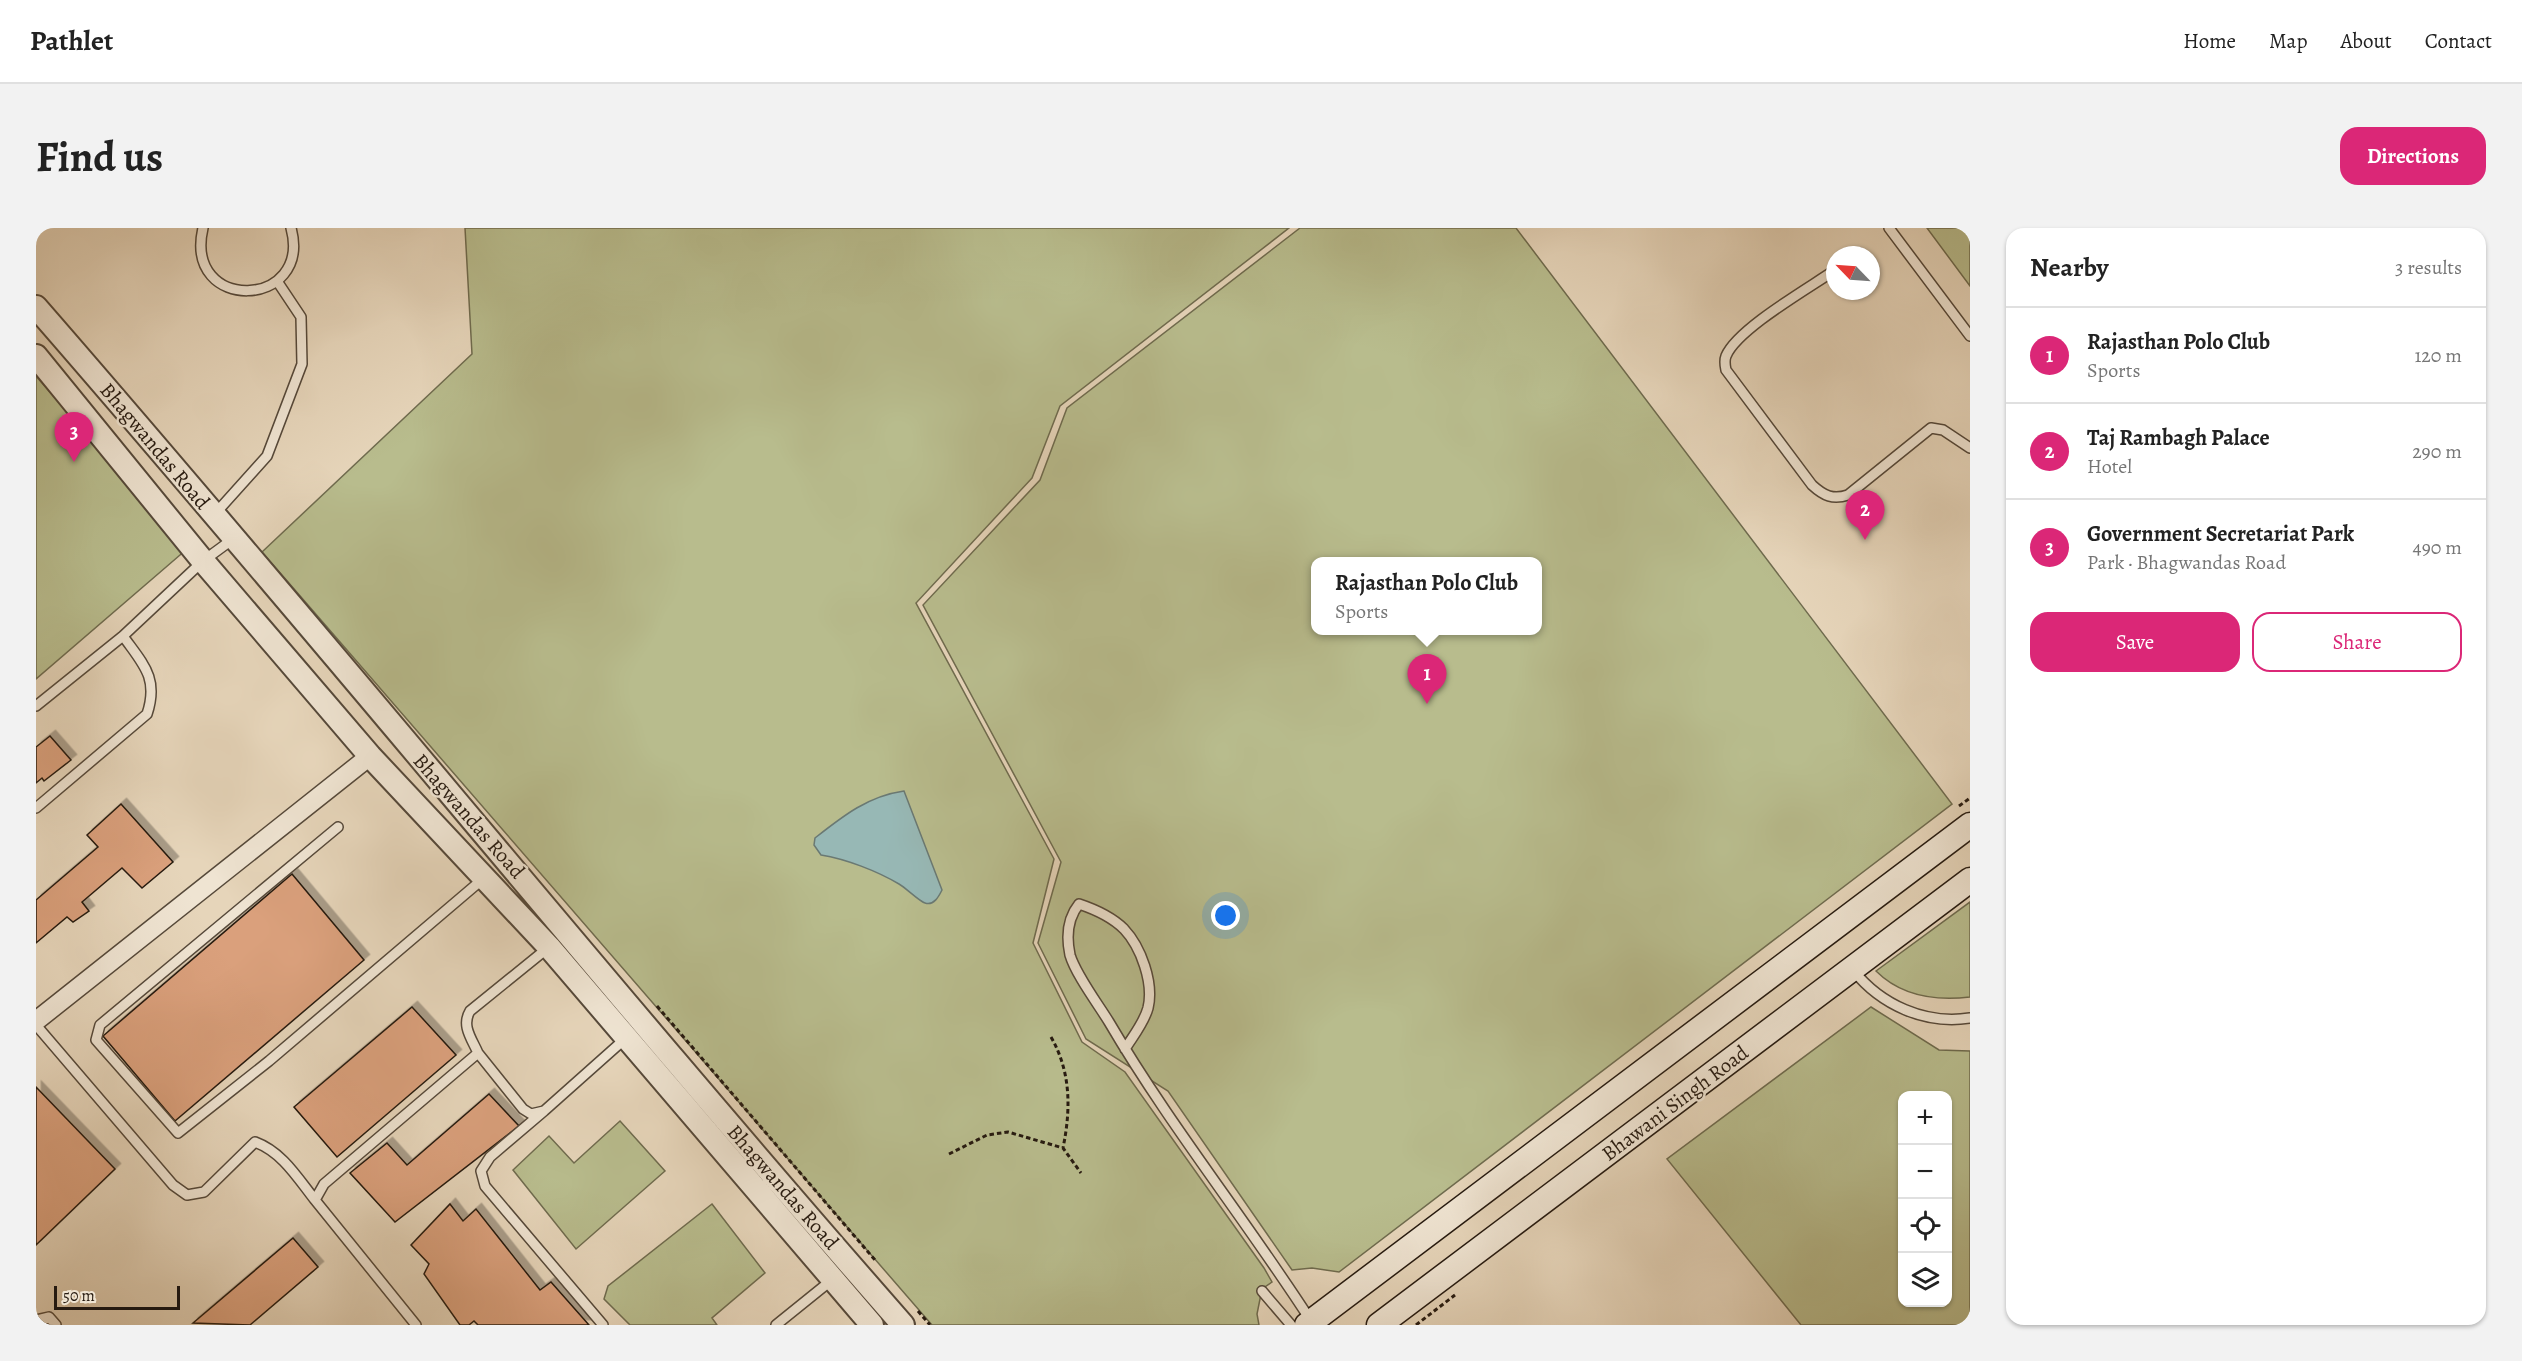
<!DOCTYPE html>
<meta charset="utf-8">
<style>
:root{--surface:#fff;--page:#f2f2f2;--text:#222;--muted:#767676;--line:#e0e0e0;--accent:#db2777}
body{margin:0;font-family:Alegreya,serif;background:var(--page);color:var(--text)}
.controls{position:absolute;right:18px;bottom:18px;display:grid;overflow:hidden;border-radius:12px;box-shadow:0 2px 4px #0004}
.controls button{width:54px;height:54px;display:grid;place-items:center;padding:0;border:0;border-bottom:2px solid var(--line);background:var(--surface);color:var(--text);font:30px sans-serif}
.compass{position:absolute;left:1790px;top:18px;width:54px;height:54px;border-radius:50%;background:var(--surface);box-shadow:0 2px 4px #0004;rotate:295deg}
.scale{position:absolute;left:18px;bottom:15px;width:126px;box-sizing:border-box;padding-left:6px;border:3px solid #261a10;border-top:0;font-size:16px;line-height:21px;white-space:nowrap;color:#261a10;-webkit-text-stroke:4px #efe4d2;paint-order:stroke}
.you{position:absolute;left:1190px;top:688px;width:21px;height:21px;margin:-15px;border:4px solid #fff;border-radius:50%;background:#1a73e8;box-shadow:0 0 0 9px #1a73e833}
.badge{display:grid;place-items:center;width:39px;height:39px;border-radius:50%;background:var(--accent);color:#fff;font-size:20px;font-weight:700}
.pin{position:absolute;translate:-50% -50px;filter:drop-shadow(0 2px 3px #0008)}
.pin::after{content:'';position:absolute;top:32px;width:21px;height:18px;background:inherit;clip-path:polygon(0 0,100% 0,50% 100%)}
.popup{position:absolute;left:1275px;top:329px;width:231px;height:78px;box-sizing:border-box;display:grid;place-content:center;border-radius:12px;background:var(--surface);filter:drop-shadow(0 2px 4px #0005);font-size:20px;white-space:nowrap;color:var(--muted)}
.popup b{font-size:22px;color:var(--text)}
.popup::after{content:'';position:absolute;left:50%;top:100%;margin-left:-12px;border:12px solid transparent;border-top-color:var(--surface)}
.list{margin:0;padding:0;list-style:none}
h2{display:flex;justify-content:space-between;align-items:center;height:78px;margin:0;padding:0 24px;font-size:26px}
h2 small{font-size:20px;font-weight:400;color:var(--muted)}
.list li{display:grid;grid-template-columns:39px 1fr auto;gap:18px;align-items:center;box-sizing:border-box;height:96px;padding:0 24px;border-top:2px solid var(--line)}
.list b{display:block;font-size:22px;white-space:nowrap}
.list p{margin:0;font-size:20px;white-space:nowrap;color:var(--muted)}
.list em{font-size:20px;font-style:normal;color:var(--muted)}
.actions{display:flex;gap:12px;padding:18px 24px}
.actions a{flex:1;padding:14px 0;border:2px solid var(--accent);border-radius:18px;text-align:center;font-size:21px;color:var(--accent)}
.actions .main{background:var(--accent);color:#fff}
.icon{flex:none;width:33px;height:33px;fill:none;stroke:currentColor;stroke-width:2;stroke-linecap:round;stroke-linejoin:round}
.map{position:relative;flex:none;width:1934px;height:1097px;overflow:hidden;border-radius:18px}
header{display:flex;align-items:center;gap:36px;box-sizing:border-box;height:84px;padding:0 30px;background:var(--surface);border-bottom:2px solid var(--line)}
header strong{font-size:28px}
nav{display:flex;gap:33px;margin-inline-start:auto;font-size:21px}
.intro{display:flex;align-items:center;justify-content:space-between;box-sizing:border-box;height:144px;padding:0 36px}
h1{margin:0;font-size:42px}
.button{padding:15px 27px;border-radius:18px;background:var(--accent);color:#fff;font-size:21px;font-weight:700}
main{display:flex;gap:36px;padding:0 36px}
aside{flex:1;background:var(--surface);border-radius:18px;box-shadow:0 2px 4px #0004}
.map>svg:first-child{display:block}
.green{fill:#b8bc8d;stroke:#6f6b4e;stroke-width:1.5;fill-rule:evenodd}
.water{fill:#97b8b5;stroke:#6a7973;stroke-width:1.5}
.building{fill:#daa07b;stroke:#261a10;stroke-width:1.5;filter:url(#shadow)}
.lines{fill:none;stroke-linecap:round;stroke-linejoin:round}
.service-casing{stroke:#56493a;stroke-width:12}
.minor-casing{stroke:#56493a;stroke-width:21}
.tertiary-casing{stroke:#56493a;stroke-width:26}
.secondary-casing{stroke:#261a10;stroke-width:27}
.path{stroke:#261a10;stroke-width:3;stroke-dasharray:4.5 3;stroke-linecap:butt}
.service{stroke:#efe4d2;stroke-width:9}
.minor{stroke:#efe4d2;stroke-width:18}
.tertiary{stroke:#efe4d2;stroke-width:22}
.secondary{stroke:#efe4d2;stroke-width:24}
.labels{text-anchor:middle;stroke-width:5;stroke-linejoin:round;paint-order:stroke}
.street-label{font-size:21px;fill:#261a10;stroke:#efe4d2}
</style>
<header>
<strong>Pathlet</strong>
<nav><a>Home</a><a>Map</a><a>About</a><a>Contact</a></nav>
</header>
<div class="intro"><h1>Find us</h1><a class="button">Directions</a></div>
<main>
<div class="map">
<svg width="1934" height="1097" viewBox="0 0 1934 1097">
<defs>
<filter id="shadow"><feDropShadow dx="5.5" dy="-5.5" stdDeviation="0" flood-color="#0004"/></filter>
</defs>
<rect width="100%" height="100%" fill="#e6d5ba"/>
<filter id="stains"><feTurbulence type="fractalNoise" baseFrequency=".00333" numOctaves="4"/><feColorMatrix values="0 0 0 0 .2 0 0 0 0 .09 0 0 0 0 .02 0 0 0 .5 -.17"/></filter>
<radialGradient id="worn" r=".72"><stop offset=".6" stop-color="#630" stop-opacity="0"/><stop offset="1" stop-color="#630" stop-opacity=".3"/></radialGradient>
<path class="green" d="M429,0h824l-229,178 -28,72 -116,125 138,256 -21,84 49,99 43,30 139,196 8,14 -10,7 -5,25 2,11h-327l-670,-773 210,-198z
M1264,0h216l436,576 -613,468 -27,-4 -20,2 -124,-179 -82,-52 -48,-96 23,-81 -138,-257 117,-125 27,-72zM1280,334h222v68h-222z
M1891,0h43v58z
M0,148l151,173 -151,130z
M1934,674v95c-34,4 -69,-1 -94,-26z
M1835,779l68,43 31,1v274h-169l-134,-166zM1866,868h46v206h-46z
M584,893l45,50 -89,78 -63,-79 36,-34 25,27z
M676,976l53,69 -53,45 5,7h-87l-26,-26 4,-13z"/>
<path class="water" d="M868,563l38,99c-3,6 -8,16 -17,13 -5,-1 -19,-15 -26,-19 -22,-13 -53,-25 -78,-29l-7,-10 1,-7c28,-22 53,-42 89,-47z"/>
<path class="building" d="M14,508l21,24 -27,21 -2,-3 -6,5v-36z
M85,576l52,58 -31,26 -20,-20 -40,34 7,9 -16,11 -6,-5 -31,26v-43l62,-53 -11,-12z
M256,646l72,86 -189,161 -72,-85z
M376,779l44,48 -119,102 -43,-50z
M0,859l79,82 -79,76z
M453,866l30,32 -124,96 -45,-49 37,-30 20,22z
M414,976l13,17 13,-12 64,81 11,-8 38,43h-111l-4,-4 -5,4h-9l-36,-51 5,-10 -18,-19z
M257,1010l25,29 -68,58 -57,-2z"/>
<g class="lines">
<defs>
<path id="service" d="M167,0c-20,86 110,81 88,0
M1853,0l81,108
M1821,27l2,-2
M1799,42c-26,18 -98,59 -109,86 -2,5 -1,9 0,14l86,115c12,11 21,15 36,10l83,-67 12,2 27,18
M178,287l53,-59 35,-92 -1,-47 -24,-36
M0,478l87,-70 80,-75 30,-22
M0,580l111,-94c12,-36 -4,-50 -24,-78
M302,599l-238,198 -4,15 82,93 91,-72 215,-183
M1817,742c28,35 72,55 117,48
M0,797l137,160 14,10 17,-3 51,-50c27,10 42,35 60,58
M1089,821c8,-13 19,-26 23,-41 6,-25 -7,-61 -24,-79 -12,-12 -30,-20 -45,-25 -12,15 -13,32 -9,51 6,20 28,49 39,67 61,104 137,198 202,299
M442,825l45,56 8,5 13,-3 82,-73
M508,883l-54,46 -9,14 4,15 118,139
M1226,1063l29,34
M0,1092l13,-3 7,8
M380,1097l-101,-125 9,-16 154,-131c-6,-14 -17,-27 -8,-42l79,-64
M740,1097l57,-46"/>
<path id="minor" d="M0,793l334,-265"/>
<path id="tertiary" d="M0,79c293,336 573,683 867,1018
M0,128l167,205 167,195 179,191 323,378"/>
<path id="secondary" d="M1271,1097l663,-500
M1343,1097l591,-445"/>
</defs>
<use href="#service" class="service-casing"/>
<use href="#minor" class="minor-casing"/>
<use href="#tertiary" class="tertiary-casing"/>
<use href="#secondary" class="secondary-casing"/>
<path class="path" d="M1923,578l11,-8
M621,778l218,254
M1015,809c20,35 20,72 12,111
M913,926l38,-19 21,-3 55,16 18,25
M882,1083l12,14
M1380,1097l39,-30"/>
<use href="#service" class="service"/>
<use href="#minor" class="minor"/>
<use href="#tertiary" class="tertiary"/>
<use href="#secondary" class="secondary"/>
</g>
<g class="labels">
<g class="street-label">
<text transform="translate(119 218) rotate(50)" y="7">Bhagwandas Road</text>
<text transform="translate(433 588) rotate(49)" y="7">Bhagwandas Road</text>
<text transform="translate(1639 875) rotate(-37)" y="7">Bhawani Singh Road</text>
<text transform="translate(747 959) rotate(49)" y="7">Bhagwandas Road</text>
</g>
</g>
<rect width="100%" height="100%" filter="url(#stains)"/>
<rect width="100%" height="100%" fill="url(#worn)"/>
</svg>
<div class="controls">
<button>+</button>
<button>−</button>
<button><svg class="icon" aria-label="locate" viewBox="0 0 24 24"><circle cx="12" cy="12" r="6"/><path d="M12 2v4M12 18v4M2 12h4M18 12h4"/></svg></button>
<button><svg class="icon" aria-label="layers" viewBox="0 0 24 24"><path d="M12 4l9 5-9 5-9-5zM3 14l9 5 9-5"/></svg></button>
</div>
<svg class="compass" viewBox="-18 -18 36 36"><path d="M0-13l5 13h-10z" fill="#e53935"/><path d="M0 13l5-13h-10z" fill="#767676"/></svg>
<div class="scale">50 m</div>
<div class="you"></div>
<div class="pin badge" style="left:1391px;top:476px">1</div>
<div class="popup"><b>Rajasthan Polo Club</b>Sports</div>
<div class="pin badge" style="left:1829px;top:312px">2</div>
<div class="pin badge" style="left:38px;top:234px">3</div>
</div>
<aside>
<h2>Nearby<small>3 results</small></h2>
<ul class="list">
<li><span class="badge">1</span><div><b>Rajasthan Polo Club</b><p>Sports</p></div><em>120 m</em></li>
<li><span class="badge">2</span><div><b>Taj Rambagh Palace</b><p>Hotel</p></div><em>290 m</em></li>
<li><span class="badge">3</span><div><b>Government Secretariat Park</b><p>Park · Bhagwandas Road</p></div><em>490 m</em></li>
</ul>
<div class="actions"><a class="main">Save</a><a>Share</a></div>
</aside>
</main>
